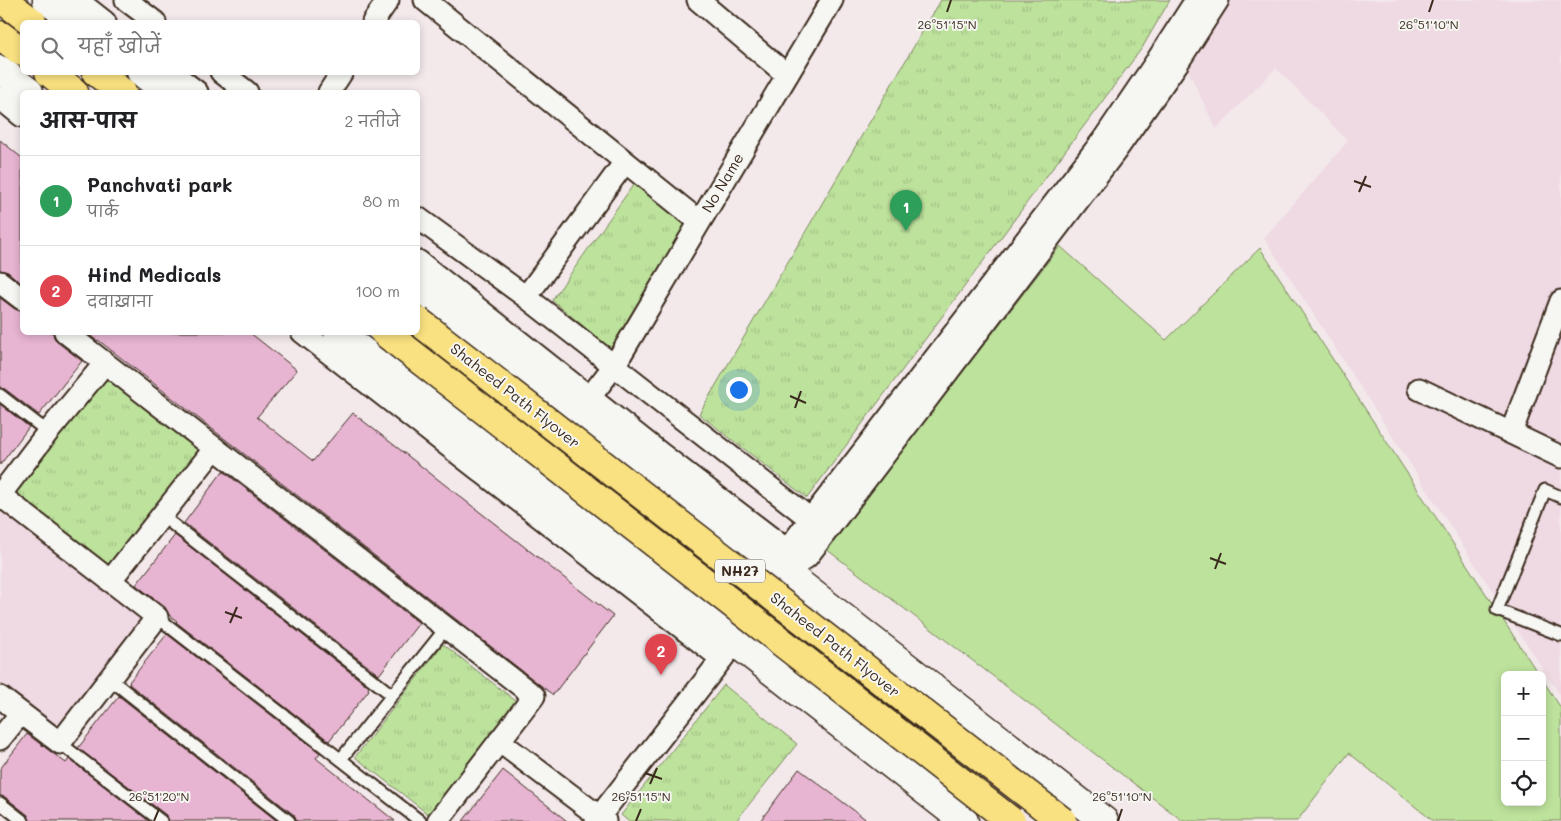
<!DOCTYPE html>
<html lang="hi">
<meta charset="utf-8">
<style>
:root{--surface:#fff;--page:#f6f6f6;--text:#202124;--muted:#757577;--line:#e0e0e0;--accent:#7c3aed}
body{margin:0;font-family:Mali,"Playpen Sans Deva",sans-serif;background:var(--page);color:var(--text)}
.controls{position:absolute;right:15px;bottom:15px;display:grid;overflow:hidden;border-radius:8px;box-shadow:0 2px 8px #0003}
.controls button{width:45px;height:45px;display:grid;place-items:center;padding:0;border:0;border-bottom:1px solid var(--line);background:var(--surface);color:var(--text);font:25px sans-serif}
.you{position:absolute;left:738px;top:389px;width:18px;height:18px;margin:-12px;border:4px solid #fff;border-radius:50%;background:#1a73e8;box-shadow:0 0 0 8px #1a73e833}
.badge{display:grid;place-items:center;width:32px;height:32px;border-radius:50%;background:var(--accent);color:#fff;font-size:16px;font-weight:700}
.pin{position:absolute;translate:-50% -41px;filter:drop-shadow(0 1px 2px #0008)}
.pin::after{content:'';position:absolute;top:26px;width:18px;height:15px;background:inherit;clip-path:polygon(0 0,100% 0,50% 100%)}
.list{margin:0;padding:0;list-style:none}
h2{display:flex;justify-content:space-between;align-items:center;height:65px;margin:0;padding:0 20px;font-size:21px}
h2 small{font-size:16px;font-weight:400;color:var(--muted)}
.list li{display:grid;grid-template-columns:32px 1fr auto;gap:15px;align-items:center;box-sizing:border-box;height:90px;padding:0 20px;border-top:1px solid var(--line)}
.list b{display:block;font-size:19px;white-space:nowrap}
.list p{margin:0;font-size:16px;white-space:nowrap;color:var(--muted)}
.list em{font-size:16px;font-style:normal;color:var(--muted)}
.icon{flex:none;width:28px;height:28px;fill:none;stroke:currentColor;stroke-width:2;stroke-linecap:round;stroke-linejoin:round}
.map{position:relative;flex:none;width:1561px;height:821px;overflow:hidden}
.search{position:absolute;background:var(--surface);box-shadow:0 2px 8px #0003;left:20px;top:20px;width:400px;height:55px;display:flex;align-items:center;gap:12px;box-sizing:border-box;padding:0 18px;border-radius:8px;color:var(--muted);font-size:19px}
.panel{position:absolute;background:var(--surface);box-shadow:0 2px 8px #0003;left:20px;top:90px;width:400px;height:245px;border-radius:8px}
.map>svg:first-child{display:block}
.built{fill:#efd9e3}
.grass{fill:#bde29c;stroke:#7c865d}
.park{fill:url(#park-tufts);stroke:#7c865d}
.building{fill:#e7b4d1;stroke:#3b2a1e}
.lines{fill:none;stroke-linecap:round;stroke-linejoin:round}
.lane-casing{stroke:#3b2a1e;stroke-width:15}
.street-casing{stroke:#3b2a1e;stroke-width:25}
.secondary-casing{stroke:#3b2a1e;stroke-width:31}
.highway-casing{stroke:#3b2a1e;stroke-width:31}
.lane{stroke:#f6f6f2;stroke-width:11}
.street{stroke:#f6f6f2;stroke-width:21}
.secondary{stroke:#f6f6f2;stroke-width:28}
.highway{stroke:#f9e181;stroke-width:28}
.highway-bridge-casing{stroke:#3b2a1e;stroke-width:31;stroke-linecap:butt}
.highway-bridge{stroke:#f9e181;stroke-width:28}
.ticks{fill:none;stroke:#3b2a1e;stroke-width:2}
.labels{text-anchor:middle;stroke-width:4;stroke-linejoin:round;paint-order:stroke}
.shield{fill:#f6f6f2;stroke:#73675e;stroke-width:1}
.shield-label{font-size:14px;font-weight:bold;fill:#3b2a1e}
.street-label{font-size:15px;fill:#3b2a1e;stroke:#f6f6f2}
.ticks-label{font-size:12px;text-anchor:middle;fill:#3b2a1e;stroke:#f6f6f2;stroke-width:4;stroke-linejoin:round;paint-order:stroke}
</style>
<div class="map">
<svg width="1561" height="821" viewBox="0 0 1561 821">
<defs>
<pattern id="park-tufts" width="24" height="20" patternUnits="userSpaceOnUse" patternTransform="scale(1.25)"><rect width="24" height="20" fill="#bde29c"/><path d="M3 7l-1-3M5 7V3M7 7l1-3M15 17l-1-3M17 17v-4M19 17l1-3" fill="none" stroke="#a3c286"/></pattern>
</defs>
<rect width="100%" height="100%" fill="#f3e9eb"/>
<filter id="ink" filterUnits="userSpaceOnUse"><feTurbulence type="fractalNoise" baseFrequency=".02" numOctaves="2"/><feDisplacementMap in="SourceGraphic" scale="10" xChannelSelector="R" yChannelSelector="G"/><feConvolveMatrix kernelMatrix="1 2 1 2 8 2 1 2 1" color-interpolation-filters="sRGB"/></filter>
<g filter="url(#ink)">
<path class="built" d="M1230,0h331v697l-297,-459 84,-97 -72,-73 -60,61 -28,-59z
M0,510l141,110 -83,107 -58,-45z"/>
<path class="grass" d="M1060,246l106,94 94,-92 279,427h-34v127h37v-123l19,29v113h-128l-84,-68 -52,68h-114l-357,-272z"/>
<path class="park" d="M941,0h229l-28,48 -335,450 -108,-84z
M636,181l50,44 -74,125 -60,-50z
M104,377l96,75 -91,116 -95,-75z
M443,644l74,58 -89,112 -73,-57z
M724,685l73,59 -61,77h-108l-7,-6z"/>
<path class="building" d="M0,140l22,18v126l-14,-12 -8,-2z
M0,298l15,11 7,2v21h31l1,5 3,5 25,19 -43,54 -34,-26 -5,-1z
M86,332h163l48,38 -40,47 56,44 40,-48 260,203 -60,79 -455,-355 -1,1z
M0,404l29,23 -29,38z
M223,471l196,152 -40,52 -195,-152z
M175,535l194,152 -1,2 1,1 -40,51 -153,-119 1,-1 -8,-6 -4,-8 -29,-22z
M167,634l153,119 -4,5 79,63h-99l-2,-6 -165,-131 1,-1 -1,-1z
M119,696l158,125h-109l-2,-6 -88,-67z
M27,734l39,29 3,-4 80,62h-119l-2,-6 -23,-18 -5,-1v-27z
M799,769l69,52h-108z
M503,770l64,51h-104z"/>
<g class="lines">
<defs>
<path id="lane" d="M0,395l48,37
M1561,497l-16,-7 -48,120 64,25
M162,516l230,179
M157,617l263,204
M110,679l179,142
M60,743l101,78
M341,759l105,-131
M0,803l23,18"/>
<path id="street" d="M77,0l28,22
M126,0l29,22
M425,0l275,222
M698,0l89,75
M373,22l15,-22
M171,72l26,20
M221,72l26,20
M329,92l13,-20
M0,98l22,18
M418,218l108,79 296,231
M418,261l242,192 127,97
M0,282l22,17
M526,297l99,-135
M65,332l469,364 -96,125
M302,332l420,327
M1419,389l142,68
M590,397l24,-31 218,-366
M1511,433l50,-132
M785,573l2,-23 316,-410 53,-78 40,-62
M110,581l105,-133
M0,697l60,46 97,-126 -157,-122 48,-63 57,-69
M0,739l21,-26
M499,741l106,80
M596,821l139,-179 50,-69 22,-16 308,-405 62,-88 41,-64"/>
<path id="secondary" d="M47,0l29,22
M0,70l29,22
M141,72l26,20
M418,286l686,535
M338,332l626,489"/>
<path id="highway" d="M3,0l29,22
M0,35l22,17
M49,72l25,20
M96,72l26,20"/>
</defs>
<use href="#lane" class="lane-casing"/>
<use href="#street" class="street-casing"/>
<use href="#secondary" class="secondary-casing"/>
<use href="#highway" class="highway-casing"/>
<use href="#lane" class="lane"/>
<use href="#street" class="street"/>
<use href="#secondary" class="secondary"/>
<use href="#highway" class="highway"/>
<defs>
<path id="highway-bridge" d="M418,321l644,500
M384,332l627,489"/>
</defs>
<use href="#highway-bridge" class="highway-bridge-casing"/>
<use href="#highway-bridge" class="highway-bridge"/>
</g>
</g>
<path class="ticks" d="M947,12l4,-12M1429,12l4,-12M1354,181l17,6M1359,192l7,-16M790,396l16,7M795,408l6,-17M1210,558l16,6M1215,569l6,-16M225,612l17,6M230,623l7,-16M645,773l17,6M650,784l7,-16M154,821l5,-12M636,821l5,-12M1118,821l4,-12"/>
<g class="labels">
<rect class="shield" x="715" y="559.5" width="50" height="23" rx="4"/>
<g class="shield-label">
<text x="740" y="576">NH27</text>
</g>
<g class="street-label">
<text transform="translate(723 183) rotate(-59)" y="5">No Name</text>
<text transform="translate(515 396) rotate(38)" y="5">Shaheed Path Flyover</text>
<text transform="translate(835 645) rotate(38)" y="5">Shaheed Path Flyover</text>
</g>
</g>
<g class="ticks-label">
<text x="1429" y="29">26°51'10"N</text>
<text x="947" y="29">26°51'15"N</text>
<text x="159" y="801">26°51'20"N</text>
<text x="641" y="801">26°51'15"N</text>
<text x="1122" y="801">26°51'10"N</text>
</g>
</svg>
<div class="controls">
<button>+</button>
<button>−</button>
<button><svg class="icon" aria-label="locate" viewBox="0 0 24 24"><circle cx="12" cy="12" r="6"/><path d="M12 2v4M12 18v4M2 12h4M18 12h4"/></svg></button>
</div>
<div class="you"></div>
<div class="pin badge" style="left:906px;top:231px;background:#2e9e5b">1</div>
<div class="pin badge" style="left:661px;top:675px;background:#e0444e">2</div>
<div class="search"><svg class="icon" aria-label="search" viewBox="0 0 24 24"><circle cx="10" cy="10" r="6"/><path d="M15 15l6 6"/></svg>यहाँ खोजें</div>
<section class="panel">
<h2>आस-पास<small>2 नतीजे</small></h2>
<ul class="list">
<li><span class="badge" style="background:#2e9e5b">1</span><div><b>Panchvati park</b><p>पार्क</p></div><em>80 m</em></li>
<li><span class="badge" style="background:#e0444e">2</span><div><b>Hind Medicals</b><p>दवाख़ाना</p></div><em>100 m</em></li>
</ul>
</section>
</div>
